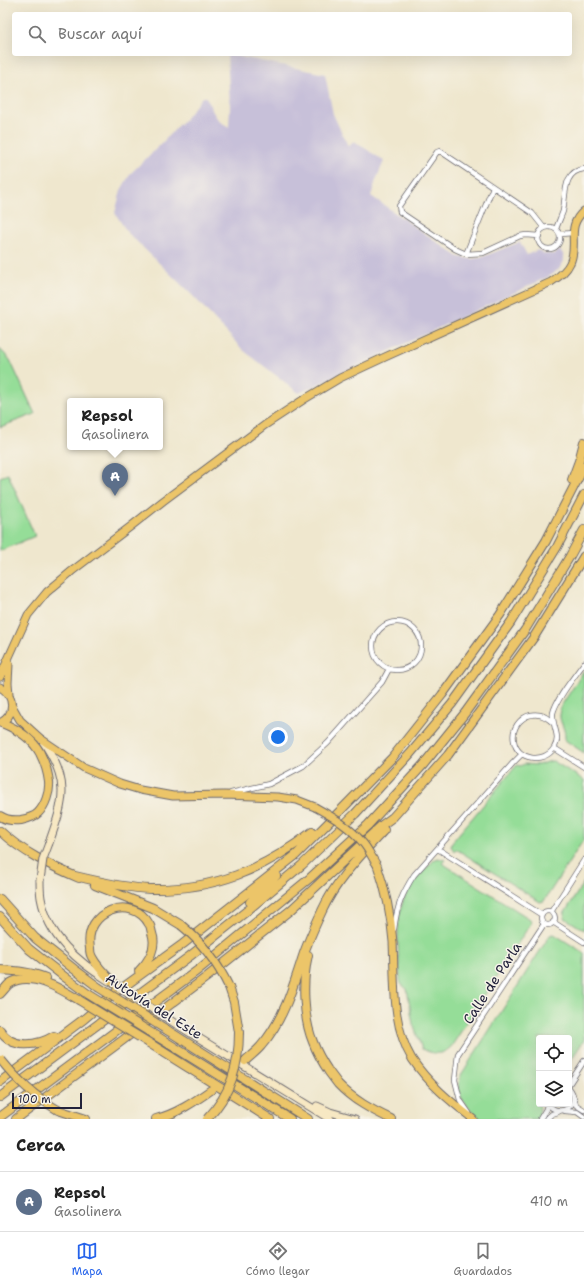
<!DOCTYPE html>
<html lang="es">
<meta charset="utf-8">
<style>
:root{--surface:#fff;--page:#f2f2f2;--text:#222;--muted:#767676;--line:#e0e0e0;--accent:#2563eb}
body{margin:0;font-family:"Shantell Sans",sans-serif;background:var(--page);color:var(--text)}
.controls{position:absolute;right:12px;bottom:12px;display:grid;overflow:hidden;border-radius:4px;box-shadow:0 4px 16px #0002}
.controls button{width:36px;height:36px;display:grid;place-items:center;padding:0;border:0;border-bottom:1px solid var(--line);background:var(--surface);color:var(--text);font:20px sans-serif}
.scale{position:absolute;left:12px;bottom:10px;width:70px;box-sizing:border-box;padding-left:4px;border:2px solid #22223b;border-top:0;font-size:11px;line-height:14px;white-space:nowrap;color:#22223b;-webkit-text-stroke:3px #f7f3e8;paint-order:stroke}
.you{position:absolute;left:278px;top:737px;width:14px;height:14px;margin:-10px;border:3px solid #fff;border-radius:50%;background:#1a73e8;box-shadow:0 0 0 6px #1a73e833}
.badge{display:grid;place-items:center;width:26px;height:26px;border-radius:50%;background:var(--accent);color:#fff;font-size:13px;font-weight:700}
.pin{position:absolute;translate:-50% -33px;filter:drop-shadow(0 1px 2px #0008)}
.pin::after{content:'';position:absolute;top:21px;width:14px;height:12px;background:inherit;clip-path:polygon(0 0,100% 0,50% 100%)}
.popup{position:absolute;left:67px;top:398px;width:96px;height:52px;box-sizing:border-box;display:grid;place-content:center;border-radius:4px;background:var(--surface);filter:drop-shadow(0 1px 3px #0005);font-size:13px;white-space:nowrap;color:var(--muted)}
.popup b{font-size:15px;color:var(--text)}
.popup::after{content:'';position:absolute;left:50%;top:100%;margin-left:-8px;border:8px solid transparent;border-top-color:var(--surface)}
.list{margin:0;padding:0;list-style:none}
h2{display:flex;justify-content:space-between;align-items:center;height:52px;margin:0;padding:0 16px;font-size:17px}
h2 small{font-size:13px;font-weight:400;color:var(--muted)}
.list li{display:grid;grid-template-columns:26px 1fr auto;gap:12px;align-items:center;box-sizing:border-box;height:60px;padding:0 16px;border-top:1px solid var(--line)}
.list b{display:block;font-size:15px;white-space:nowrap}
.list p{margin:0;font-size:13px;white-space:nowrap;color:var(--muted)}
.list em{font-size:13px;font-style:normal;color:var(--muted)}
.icon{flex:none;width:22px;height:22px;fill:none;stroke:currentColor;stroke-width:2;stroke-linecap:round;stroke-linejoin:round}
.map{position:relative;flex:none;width:584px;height:1119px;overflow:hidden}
.search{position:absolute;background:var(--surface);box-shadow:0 4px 16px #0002;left:12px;right:12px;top:12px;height:44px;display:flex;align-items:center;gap:10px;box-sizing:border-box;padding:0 14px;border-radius:4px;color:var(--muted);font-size:15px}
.sheet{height:112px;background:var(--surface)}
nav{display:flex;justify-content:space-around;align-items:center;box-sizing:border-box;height:56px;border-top:1px solid var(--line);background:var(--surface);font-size:11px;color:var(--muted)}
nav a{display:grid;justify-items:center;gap:2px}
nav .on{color:var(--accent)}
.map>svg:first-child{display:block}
.industrial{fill:#c7c0d9}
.green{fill:#95dd98;stroke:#5c806a}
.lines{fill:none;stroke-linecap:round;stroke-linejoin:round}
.street-casing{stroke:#6a676e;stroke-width:6}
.secondary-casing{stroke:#6a676e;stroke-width:9}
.primary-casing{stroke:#6a676e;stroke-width:9}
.highway-casing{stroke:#6a676e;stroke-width:10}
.street{stroke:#fff;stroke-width:4.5}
.secondary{stroke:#f7e8c3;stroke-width:7}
.primary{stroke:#ecc569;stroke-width:7}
.highway{stroke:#ecc569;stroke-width:8}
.secondary-bridge-casing{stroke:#6a676e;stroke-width:9;stroke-linecap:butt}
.primary-bridge-casing{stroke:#6a676e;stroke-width:9;stroke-linecap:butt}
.highway-bridge-casing{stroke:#6a676e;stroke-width:10;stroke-linecap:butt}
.secondary-bridge{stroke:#f7e8c3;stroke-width:7}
.primary-bridge{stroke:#ecc569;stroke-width:7}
.highway-bridge{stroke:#ecc569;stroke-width:8}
.labels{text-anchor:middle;stroke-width:3;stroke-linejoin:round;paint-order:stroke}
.street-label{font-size:14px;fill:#22223b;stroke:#f7f3e8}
</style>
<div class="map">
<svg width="584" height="1119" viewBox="0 0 584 1119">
<rect width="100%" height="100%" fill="#f7f3e8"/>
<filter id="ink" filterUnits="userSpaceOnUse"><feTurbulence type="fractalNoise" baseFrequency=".025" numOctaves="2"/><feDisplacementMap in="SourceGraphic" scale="8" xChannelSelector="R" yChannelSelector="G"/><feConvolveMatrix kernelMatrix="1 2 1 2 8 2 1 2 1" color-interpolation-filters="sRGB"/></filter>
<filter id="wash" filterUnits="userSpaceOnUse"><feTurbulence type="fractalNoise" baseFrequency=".012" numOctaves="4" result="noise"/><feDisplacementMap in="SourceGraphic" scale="16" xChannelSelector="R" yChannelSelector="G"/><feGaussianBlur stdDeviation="0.9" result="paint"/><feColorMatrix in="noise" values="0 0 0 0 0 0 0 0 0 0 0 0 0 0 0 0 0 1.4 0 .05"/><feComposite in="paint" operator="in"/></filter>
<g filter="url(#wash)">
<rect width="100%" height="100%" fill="#efe7ce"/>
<path class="industrial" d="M227,54l98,20 8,40 15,32 6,-5 30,20 -8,19 -5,16 80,56 8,5 12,2 9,-1 40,-16 7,13 11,-5 6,4h10l6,-4 3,4 1,7 -5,8 -9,7 -251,117 -56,-43 -49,-53 -67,-65 -12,-19 6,-23 10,-17 29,-28 26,-27 16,-21h4l7,15 6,9 10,6 1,-21z"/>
<path class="green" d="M0,349l10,11 25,54 -35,13z
M8,474l27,62 -35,15v-74z
M584,671v82l-19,-13c0,-3 0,-7 -1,-10 -2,-7 -6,-12 -3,-19l-2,-2z
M551,761h2l31,19v59l-40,62 -4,1 -84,-53 -2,2 -3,-5 1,-4 65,-77 3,1 4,-2 14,1z
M438,858l7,2 -3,3 88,56 1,4 -80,124c-10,9 -18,7 -29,2l-9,-25 -6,-35 -6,-5 -1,-4c-1,-28 -7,-65 8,-89 6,-12 17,-21 26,-31z
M584,882v48l-19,-12 -1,-4z
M554,934l30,19v87l-15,23v-25h-30v55c-2,11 4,16 -2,26h-56c-15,-13 -27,-23 -20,-44l89,-140z"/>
</g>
<g filter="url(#ink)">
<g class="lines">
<defs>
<path id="street" d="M538 238a11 11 0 1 1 22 0a11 11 0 1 1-22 0Z
M556,229c2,-6 5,-12 7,-18 3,-17 0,-40 21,-42
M560,234l13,-1
M539,236l-13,-1 -6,1 -37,17 -17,1 -11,-5 -55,-37 -1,-6 38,-54 3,-1 92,62 12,15
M466,254l27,-67
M373 646a24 24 0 1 1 48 0a24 24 0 1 1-48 0Z
M553,723c-4,-4 -8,-7 -13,-8 -16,-3 -29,11 -26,26 3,19 30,23 40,7 8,-12 -3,-23 -1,-35 3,-14 22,-37 31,-50
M554,748l30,19
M231,793l38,-9 34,-18 25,-23 54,-61 7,-13
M438,849l104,66
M541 918a7 7 0 1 1 14 0a7 7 0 1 1-14 0Z
M551,912l33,-52
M553,922l31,20
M394,929c3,-23 8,-35 20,-54l99,-112 9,-9
M569,1084l15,-23
M574,1098l2,7 8,5
M548,1104c11,15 35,1 21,-16
M565,1111l12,1 7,5
M469,1113l-9,-13 -5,-20 3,-26 86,-130
M540,1119l6,-10 1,-5
M546,1119l6,-5 6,-2"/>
<path id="secondary" d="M42,740c28,40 23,59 7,103
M40,880c0,6 0,12 1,18 7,39 37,64 68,83
M176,1024l154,95
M317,1106l13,6 25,7"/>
<path id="primary" d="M9,664l-1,19 1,11
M0,677l28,-62 19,-23 25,-21 58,-44 33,-26 102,-76 38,-25 37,-22 45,-21 166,-75c7,-5 15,-10 19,-19 9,-19 -5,-36 14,-52
M0,687c15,9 16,28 0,36
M12,706l8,14 21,19 43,29 36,16 20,6 33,6 51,-1 54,2 19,3 18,7
M377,865c9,25 14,51 16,77 2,39 -2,82 19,117 16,24 38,42 61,60"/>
<path id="highway" d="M572,480l7,-19 5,-19
M0,816c6,4 13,5 21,4 5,-1 13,-3 17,-7 7,-7 12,-21 11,-31 -1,-9 -5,-21 -9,-29 -8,-15 -23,-24 -38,-30
M0,831c22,21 51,35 79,47
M75,876c25,6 51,12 76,13 63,1 112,-19 161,-57
M95,885l58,23 28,17
M0,899l35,39 39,31 24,18
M250,902l26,-26
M0,917l29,32 37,29 22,16
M308,955c-6,25 -5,63 5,87 4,11 10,21 16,30 3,4 6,8 9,12 15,16 34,26 53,35
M0,970c16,1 32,2 46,8
M118,987c-10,-10 -20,-18 -26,-30 -2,-3 -2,-6 -2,-9 -7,-38 43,-54 59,-24 2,2 2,6 3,9 5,14 -3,28 -13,38
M229,987l5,15 5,30
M118,991l65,-47 113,-89 44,-44 52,-53 50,-63 58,-80 46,-74 38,-74
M0,994c3,-3 6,-7 9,-10 21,-14 52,5 70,16
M0,1030c11,20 38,16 54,6
M167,1030l141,89
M158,1037l132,82
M149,1043l121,76
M245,1061c5,-5 11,-9 16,-15 22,-25 32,-59 42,-90 5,-15 12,-30 19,-45 14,-31 39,-56 62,-81
M0,1082l84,-63 32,-27
M0,1097l190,-141 58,-46 54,-45 53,-51 55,-60 42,-50 59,-82 46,-75 27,-52
M58,1110l28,9
M0,1117l198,-147 112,-92 58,-53 55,-60 42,-52 60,-83 45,-74 14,-26
M16,1119l103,-76 89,-67 83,-66 91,-85 11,-8 55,-62 86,-118 50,-81
M156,1119c20,-5 38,-17 55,-29"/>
</defs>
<use href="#street" class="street-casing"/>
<use href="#secondary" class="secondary-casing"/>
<use href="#primary" class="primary-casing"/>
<use href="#highway" class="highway-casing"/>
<use href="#street" class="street"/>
<use href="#secondary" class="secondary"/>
<use href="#primary" class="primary"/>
<use href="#highway" class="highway"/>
<defs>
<path id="secondary-bridge" d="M40,880l3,-21 6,-16
M118,987l58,37"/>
<path id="primary-bridge" d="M315,807c18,10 35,20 48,36 6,7 9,15 14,22"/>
<path id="highway-bridge" d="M181,925c21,17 36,37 48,62
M98,987l69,43
M88,994l70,43
M79,1000l70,43
M1,1060c17,21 33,36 57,50
M207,1119c24,-25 32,-53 32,-87"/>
</defs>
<use href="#secondary-bridge" class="secondary-bridge-casing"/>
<use href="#primary-bridge" class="primary-bridge-casing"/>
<use href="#highway-bridge" class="highway-bridge-casing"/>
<use href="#secondary-bridge" class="secondary-bridge"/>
<use href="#primary-bridge" class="primary-bridge"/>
<use href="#highway-bridge" class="highway-bridge"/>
</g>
</g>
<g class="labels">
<g class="street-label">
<text transform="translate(492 983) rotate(-57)" y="5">Calle de Parla</text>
<text transform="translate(154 1006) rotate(32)" y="5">Autovía del Este</text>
</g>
</g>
</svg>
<div class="controls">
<button><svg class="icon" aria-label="locate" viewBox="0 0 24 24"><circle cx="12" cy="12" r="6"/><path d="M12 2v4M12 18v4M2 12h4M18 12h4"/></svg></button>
<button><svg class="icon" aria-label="layers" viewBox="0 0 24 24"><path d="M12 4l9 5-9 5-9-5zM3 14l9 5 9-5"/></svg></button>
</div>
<div class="scale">100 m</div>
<div class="you"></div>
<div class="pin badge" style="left:115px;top:496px;background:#5c6f8a">A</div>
<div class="popup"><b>Repsol</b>Gasolinera</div>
<div class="search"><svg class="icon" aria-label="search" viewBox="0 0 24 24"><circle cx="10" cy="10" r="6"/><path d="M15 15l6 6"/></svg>Buscar aquí</div>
</div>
<section class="sheet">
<h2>Cerca<small></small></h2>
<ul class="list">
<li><span class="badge" style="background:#5c6f8a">A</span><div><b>Repsol</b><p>Gasolinera</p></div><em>410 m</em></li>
</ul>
</section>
<nav>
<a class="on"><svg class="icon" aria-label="map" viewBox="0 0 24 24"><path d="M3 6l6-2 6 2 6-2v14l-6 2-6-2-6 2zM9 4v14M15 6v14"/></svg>Mapa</a>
<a><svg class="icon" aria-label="directions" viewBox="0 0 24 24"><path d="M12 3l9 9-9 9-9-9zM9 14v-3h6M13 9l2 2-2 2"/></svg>Cómo llegar</a>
<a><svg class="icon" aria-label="saved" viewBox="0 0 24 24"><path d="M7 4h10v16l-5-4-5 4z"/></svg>Guardados</a>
</nav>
